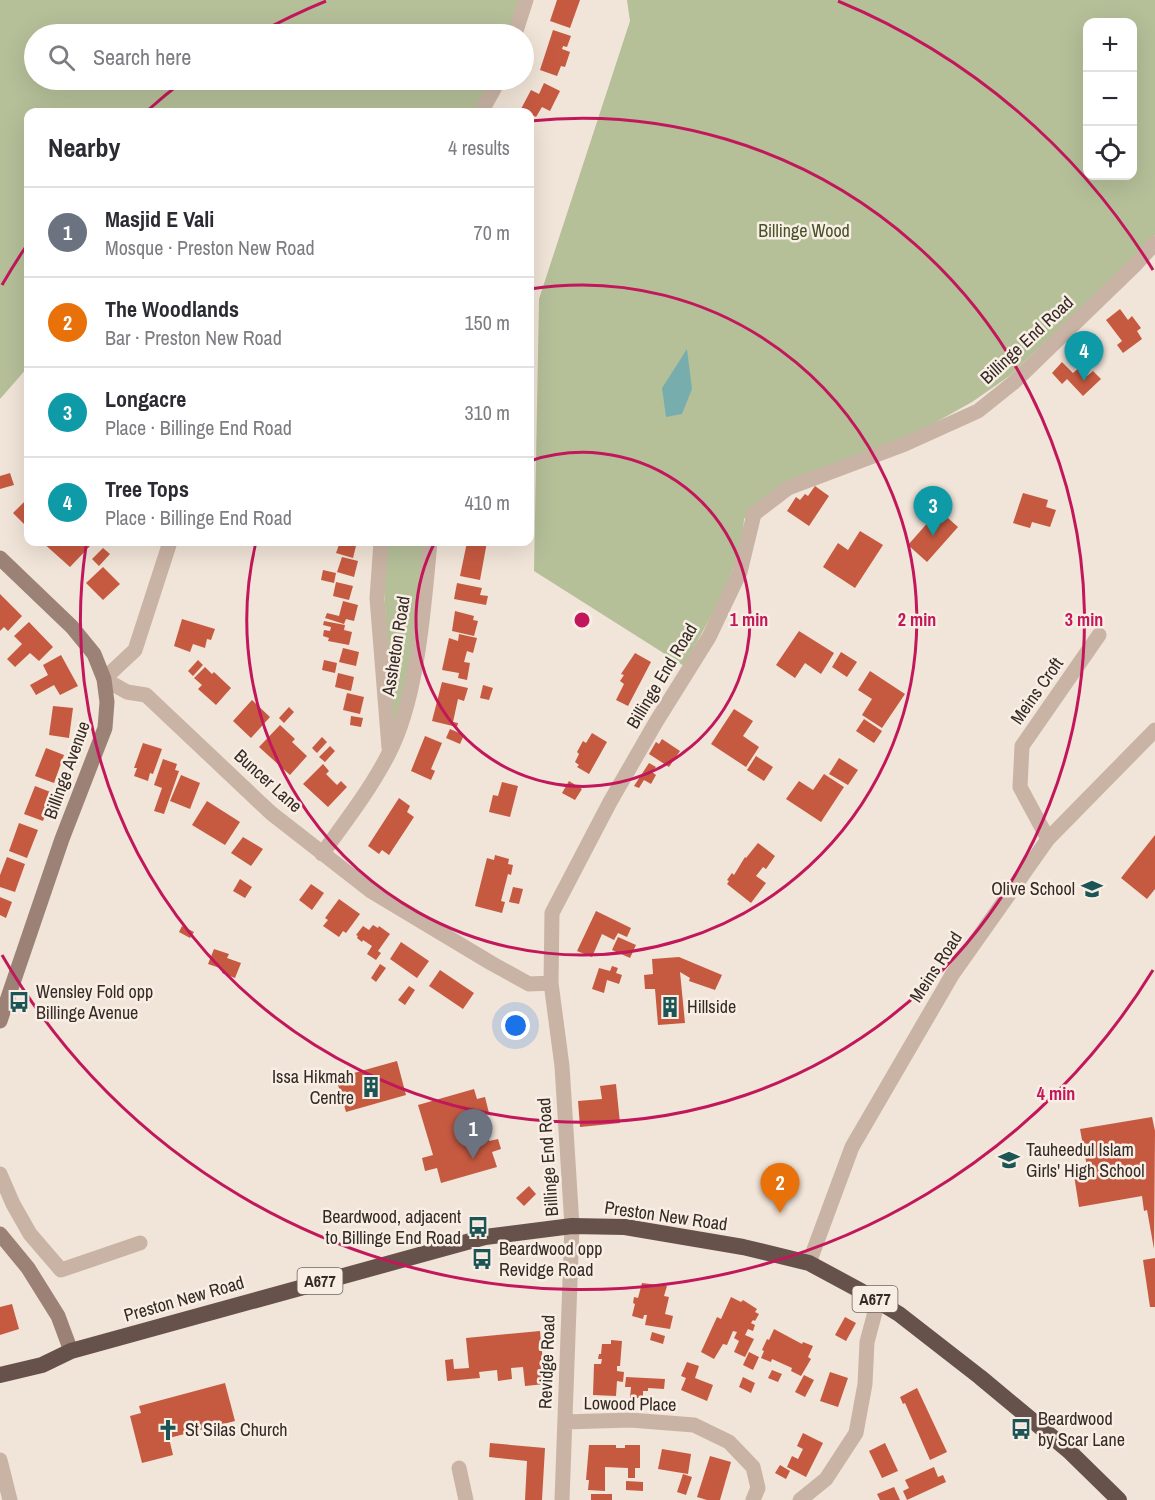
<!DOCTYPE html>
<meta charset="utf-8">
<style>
:root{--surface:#fff;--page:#f7f7f7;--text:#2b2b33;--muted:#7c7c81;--line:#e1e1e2;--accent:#1c5555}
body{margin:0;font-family:"Archivo Narrow",sans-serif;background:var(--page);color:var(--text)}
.controls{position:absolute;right:18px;top:18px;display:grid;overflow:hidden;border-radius:12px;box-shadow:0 6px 24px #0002}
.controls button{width:54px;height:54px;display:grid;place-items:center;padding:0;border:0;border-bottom:2px solid var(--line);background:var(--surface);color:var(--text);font:30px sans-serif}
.you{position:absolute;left:516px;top:1026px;width:21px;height:21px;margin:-15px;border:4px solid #fff;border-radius:50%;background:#1a73e8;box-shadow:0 0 0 9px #1a73e833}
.badge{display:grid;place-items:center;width:39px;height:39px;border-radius:50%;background:var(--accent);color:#fff;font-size:20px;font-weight:700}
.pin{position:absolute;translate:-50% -50px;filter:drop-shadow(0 2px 3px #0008)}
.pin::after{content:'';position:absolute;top:32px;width:21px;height:18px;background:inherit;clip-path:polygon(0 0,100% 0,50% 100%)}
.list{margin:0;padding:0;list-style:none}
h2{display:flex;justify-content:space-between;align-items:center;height:78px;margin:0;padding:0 24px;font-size:26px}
h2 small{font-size:20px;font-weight:400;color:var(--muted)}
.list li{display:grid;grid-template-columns:39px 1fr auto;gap:18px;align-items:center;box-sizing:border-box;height:90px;padding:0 24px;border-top:2px solid var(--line)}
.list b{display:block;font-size:22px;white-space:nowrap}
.list p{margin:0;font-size:20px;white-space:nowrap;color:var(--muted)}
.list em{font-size:20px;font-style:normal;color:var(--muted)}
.icon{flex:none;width:33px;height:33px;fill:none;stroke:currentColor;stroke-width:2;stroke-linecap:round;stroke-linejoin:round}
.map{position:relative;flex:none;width:1155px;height:1500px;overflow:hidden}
.search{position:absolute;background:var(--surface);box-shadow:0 6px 24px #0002;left:24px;top:24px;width:510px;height:66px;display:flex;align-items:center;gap:15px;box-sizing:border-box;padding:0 21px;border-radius:33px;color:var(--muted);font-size:22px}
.panel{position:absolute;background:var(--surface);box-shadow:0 6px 24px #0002;left:24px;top:108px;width:510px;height:438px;border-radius:12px}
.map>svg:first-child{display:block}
.green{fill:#b5c099;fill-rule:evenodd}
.water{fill:#77aead}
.building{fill:#c65a41}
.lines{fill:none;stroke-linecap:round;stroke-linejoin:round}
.minor{stroke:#c9b3a4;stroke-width:15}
.secondary{stroke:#9c8276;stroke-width:15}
.trunk{stroke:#66524a;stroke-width:16}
.ring{fill:none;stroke:#c2185b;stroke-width:3}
.labels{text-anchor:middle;stroke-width:5;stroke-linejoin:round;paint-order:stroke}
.shield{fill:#f9eee4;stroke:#6f655f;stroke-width:1.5}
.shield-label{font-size:16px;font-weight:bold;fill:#342a26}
.park-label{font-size:18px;fill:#46522a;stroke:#f9eee4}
.street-label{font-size:18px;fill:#342a26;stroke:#f9eee4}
.poi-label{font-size:18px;fill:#342a26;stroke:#f9eee4;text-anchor:start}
.centre{fill:#c2185b;stroke:#f9eee4;stroke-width:3}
.ring-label{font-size:18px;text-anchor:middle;font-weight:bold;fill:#c2185b;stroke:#f9eee4;stroke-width:5;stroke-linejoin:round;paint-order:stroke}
</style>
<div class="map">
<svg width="1155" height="1500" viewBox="0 0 1155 1500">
<rect width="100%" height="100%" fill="#f1e4d8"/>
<path class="green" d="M0,0h526l-11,34h-481v46h464l-18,32h-452v255l-28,32z
M627,0h528v235l-23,25 -124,117 -36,25 -66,37 -140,60 -22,20 -2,27 -18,46 -40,74 -150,-95 5,-272 91,-278zM1088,22h44v154h-44z
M388,542h37l-15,121 -15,61h-4l-7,-139z"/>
<path class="water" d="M687,349l5,40 -10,25 -16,3 -4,-29z"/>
<path class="building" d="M557,0h23l-10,28 -20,-7z
M553,30l18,6 -4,11 -4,-1 -1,3 8,3 -5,15 -4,-1 -4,10 -17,-6z
M544,83l16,8 -10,20 -8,-4 -6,10 -15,-8 10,-19 8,4z
M1120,309l8,11 4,-4 9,12 -4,3 5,8 -19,14 -6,-8 5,-4 -16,-21z
M1062,362l11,11 6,-5 8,8 6,-5 8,8 -18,17 -16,-17 -5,5 -10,-11z
M10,473l4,12 -14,4v-13z
M815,486l14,10 -20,30 -22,-15 9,-14 4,3 5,-6 3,2z
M1023,493l25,7 -2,7 10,3 -6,17 -18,-5 -2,6 -17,-5z
M26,500l2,3v25l-15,-15z
M939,510l19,17 -31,35 -19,-17z
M860,531l23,14 -28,43 -32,-21 15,-24 10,7z
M42,542h35l3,2 3,-2h4l4,3 -21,22z
M340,542h17l-4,16 -17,-5z
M467,542h20l-7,38 -20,-4z
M103,548l7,6 -11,12 -7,-7z
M342,557l16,4 -4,16 -17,-5z
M103,567l17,17 -17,16 -17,-17z
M323,570l13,3 -2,10 -13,-3z
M336,582l17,4 -4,14 -16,-4z
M457,583l25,5 -2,7 8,1 -2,9 -32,-6z
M0,594l22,22 -14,15 -4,-4 -4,4z
M343,601l15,4 -4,16 -8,-2 -2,5 -19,-6 2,-5 12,3z
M455,611l19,5 -1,4 5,1 -4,15 -22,-5z
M182,619l33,10 -4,11 -4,-1 -2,9 -12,-4 -3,8 -16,-6z
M324,621l21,4 -1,5 8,2 -3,13 -21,-4 1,-3 -6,-2 1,-6 6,1 1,-4 -8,-2z
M29,622l24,25 -14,14 -9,-8 -15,14 -8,-8 15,-15 -8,-8z
M799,631l35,22 -13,21 -16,-11 -10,15 -19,-13z
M459,634l18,4 -4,15 -6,-2 -3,11 6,1 -3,17 -9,-2 1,-5 -17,-3 7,-32 9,3z
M343,648l16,4 -3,14 -17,-4z
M841,652l16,10 -10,15 -15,-10z
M635,653l16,9 -23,44 -12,-6 8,-16 -4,-3 4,-6 -3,-1z
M61,655l17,31 -18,9 -6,-10 -18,10 -6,-10 18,-10 -5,-10z
M198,660l5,5 -10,11 -5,-5z
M324,660l13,3 -2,10 -13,-3z
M205,667l7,7 2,-2 17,16 -15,17 -18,-16 4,-4 -8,-7z
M870,671l35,23 -23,34 -20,-13 10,-16 -14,-9z
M338,673l16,4 -3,14 -16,-4z
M442,682l26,6 -4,13 -6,-2 -5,23 5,1 -1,4 -25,-6z
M483,685l10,3 -4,12 -9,-2z
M347,693l17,4 -4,17 -17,-4z
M252,700l18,17 -19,21 -18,-17z
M53,706l20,2 -4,30 -20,-3z
M289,707l5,5 -10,11 -5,-5z
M734,709l19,12 -10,15 16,11 -13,20 -35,-23z
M351,716l12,2 -2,9 -11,-2z
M864,719l18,12 -8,12 -18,-12z
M280,725l15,14 -3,3 15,14 -17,19 -31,-28z
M450,729l14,6 -4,9 -14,-6z
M592,733l15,9 -18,32 -12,-7 2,-2 -4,-3 4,-8 -2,-2 6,-11 3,2z
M425,736l17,7 -11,26 4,2 -4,9 -20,-9z
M322,737l5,5 -10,11 -5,-5z
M662,739l18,12 -11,16 -20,-13 7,-12 3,2z
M143,743l19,6 -9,25 -3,-1 -2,8 -14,-5 3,-8h-3z
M330,746l5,5 -10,11 -6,-5z
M46,748l18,7 -10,28 -19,-7z
M756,756l17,11 -9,14 -17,-11z
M839,758l19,12 -10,15 -19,-11z
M163,759l14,5 -2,6 4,1 -15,43 -10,-3 8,-23 -8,-3z
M649,763l7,4 -4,5 4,3 -5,9 -7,-4 -5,8 -5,-2z
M323,764l6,7 -3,3 11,11 4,-4 6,6 -19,20 -25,-23z
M824,774l20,13 -23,35 -35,-23 13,-18 14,9z
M181,775l19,8 -10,26 -20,-8z
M569,781l13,8 -7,11 -13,-7z
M502,782l16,4 -8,31 -21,-5 4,-17 5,1z
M35,786l18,7 -10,28 -19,-7z
M399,798l11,8 -3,6 7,5 -25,38 -7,-5 -3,4 -11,-8z
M207,801l33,21 -15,23 -33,-20z
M19,823l19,7 -11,28 -18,-7z
M1155,835v54l-8,10 -26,-21z
M243,837l20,12 -12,17 -20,-13z
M758,843l17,13 -9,13 -3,-2 -7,9 10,7 -15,20 -24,-19 2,-3 -2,-1 5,-7 2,2 11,-18 1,1z
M495,855l14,4 -1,5 5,1 -2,10 -3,-1 -7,27 4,1 -3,11 -27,-7 12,-48 7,2z
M7,857l18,7 -10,28 -15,-5v-12z
M240,879l12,8 -7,11 -12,-7z
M311,884l13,9 -12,17 -13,-10z
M513,887l10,2 -4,15 -10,-2z
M0,897l12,5 -6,16 -6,-3z
M339,899l21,15 -14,19 -3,-2 -4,6 -16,-11 5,-6 -3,-2z
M596,911l35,17 -4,9 -9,-4 -4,7 -12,-6 -10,23 -15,-6z
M373,925l5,3 1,-2 11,8 -12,17 3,2 -5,7 -9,-6 5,-8 -9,-6 -1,2 -5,-4 1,-2 -2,-1 7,-9 6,4z
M182,926l12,6 -4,6 -11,-6z
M618,937l18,8 -6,13 -18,-8z
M401,942l28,19 -12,17 -27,-19z
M214,949l15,5 -2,4 14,5 -6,15 -13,-5 1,-4 -15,-5z
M679,957l43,18 -7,15 -26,-9 1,-3 -10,-6 5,51 -27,2 -3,-36h-10l-1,-14 9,-1 -1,-15z
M380,964l6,4 -10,14 -5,-4z
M612,966l6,2 -2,5 6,2 -3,9 -12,-4 -3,13 -12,-4 7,-21 11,3z
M440,970l34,23 -11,16 -34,-23z
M409,986l6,4 -10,15 -7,-5z
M397,1061l9,34 -60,17 -10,-34z
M616,1084l4,39 -40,4 -2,-26 24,-2 -2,-13z
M474,1089l3,10 8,-2 4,16 -7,2 7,26 9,-2 3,10 -9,3 5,15 -56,16 -4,-15 -12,3 -3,-13 11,-3 -15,-50z
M1152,1117l3,14 -1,118 -7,-39 -3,1 -2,-15 -63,11 -5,-32 14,-3 -8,-43z
M529,1186l7,8 -12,12 -8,-8z
M1155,1258v49h-5l-7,-47z
M642,1283l25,3 -3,10 5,1 -4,17 8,2 -3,13 -25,-4 2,-10h-3l-1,4 -11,-3 3,-12 -2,-1 1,-6 4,1z
M731,1297l10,5 2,-2 14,9 -2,3 4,2 -4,7 -2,-1 -2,3 4,2 -2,6 -5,-2 -3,6 9,4 -9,18 -11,-5 5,-11 -5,-3 3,-6 -4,-1 -6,14 -4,-1 -9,15 -13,-7 16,-35 4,2z
M12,1304l7,25 -19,6v-28z
M845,1317l11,6 -10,18 -11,-6z
M774,1329l28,15 1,-2 10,4 -5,11 3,2 -10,17 -10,-5 1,-3 -20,-9 -1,3 -10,-4 3,-7 -2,-1 5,-11 2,1z
M540,1331l5,53 -20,2 -2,-19 -12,1 1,11 -14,2 -1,-11 -18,2 1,6 -33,3 -2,-21 8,-1 1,10 15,-1 -3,-30z
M652,1332l13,4 -2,8 -13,-4z
M611,1340l11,1 -2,25h-3v5l7,1 -1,10 -6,-1 -1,15 -23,-1 1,-31h7l1,-5h-4l1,-5h2l1,-10h9z
M749,1352l10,5 -6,13 -10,-5z
M687,1362l12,4 -4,12 18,7 -6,16 -26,-11 5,-12 -5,-2z
M772,1370l10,4 -4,8 -10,-4z
M830,1372l18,6 -10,29 -18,-6z
M804,1375l10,5 -9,17 -10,-5z
M626,1377l39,2 -1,10 -16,-1v3h-5v7h-13l1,-11h-6z
M743,1377l12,6 -4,10 -12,-6z
M225,1383l10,38 -66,17 4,17 -31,8 -12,-47 11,-3 -2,-7z
M917,1388l30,64 -17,8 -25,-57 -2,1 -3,-7z
M803,1433l20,10 -17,34 -19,-10 5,-11 6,3 5,-10 -6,-3z
M490,1443l55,5 -3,52h-17l2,-39 -38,-4z
M885,1443l13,28 -16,7 -13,-27z
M589,1445h27v3h9v-3h15v23h-5v10h-7v-10l-23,-1v24l-17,-1 1,-10h-3z
M662,1449l29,5 -3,20 -30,-5z
M710,1456l21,6 -11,38h-13l-10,-3z
M780,1465l10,6 -4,8 -11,-6z
M934,1467l4,10 5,-2 3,7 -39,18 -4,-9 6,-3 -4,-8z
M683,1474l9,3 -6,18 -9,-3z
M626,1481l17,1v9l-17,-1z
M894,1487l6,13h-20l-3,-6z
M591,1494h21v6h-21z"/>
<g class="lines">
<path class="minor" d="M515,34l11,-34
M481,112l18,-32
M170,542l-35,108 -31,29 23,13 19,3 125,118 100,78 120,72 38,21 22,-1
M381,542l-4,56 12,150
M1048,839l-28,-52 2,-41 77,-111
M322,854c23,-32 48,-64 66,-99 30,-56 36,-150 42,-213
M0,1174l13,30 17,30 31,36 79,-27
M809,1263l43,-116 100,-172 96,-136 107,-109
M565,1422l65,-2 64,5 35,17 24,25 5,21 -5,12
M0,1460l10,40
M459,1468l7,32
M562,1500l10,-274 -10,-160 -11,-83 1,-70 58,-111 46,-80 53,-85 31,-65 14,-58 34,-26 117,-44 73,-33 35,-28 123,-119 19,-21
M800,1500l26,-21 30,-46 9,-49 2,-42 11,-41"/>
<path class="secondary" d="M0,558l72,69 22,27 10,25 3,23 -2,26 -43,111 -62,182
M0,1234l28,34 30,48 13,35"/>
<path class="trunk" d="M0,1375l42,-10 29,-14 414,-114 87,-11 53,1 118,20 66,16 52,28 38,23 81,63 89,74 50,49"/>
</g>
<g class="ring">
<path d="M530 461A167 167 0 1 1 435 542"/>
<path d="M530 289A335 335 0 1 1 256 542"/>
<path d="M530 121A502 502 0 1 1 86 546"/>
<path d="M1153 970A670 670 0 0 1 2 955M2 285A670 670 0 0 1 27 245M147 111A670 670 0 0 1 183 81M257 34A670 670 0 0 1 326 1M838 1A670 670 0 0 1 1153 270"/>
</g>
<defs>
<symbol id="school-bare" viewBox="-9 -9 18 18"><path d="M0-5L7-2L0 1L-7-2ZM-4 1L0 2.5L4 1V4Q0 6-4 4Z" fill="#1c5555" stroke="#f9eee4" stroke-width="2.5" paint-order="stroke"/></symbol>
<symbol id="bus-bare" viewBox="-9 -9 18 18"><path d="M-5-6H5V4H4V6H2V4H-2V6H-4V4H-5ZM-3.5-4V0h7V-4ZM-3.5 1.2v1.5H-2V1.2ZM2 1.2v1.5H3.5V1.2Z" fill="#1c5555" stroke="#f9eee4" stroke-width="2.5" paint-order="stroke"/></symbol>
<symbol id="building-bare" viewBox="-9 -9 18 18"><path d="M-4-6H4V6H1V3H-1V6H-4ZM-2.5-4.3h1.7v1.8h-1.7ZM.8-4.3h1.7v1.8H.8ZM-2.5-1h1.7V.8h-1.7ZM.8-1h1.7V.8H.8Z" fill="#1c5555" stroke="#f9eee4" stroke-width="2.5" paint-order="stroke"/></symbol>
<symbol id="church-bare" viewBox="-9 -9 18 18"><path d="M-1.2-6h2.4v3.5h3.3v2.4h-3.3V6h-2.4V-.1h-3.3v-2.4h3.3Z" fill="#1c5555" stroke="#f9eee4" stroke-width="2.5" paint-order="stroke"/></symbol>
</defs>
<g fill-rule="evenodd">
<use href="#school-bare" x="1077" y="874" width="30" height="30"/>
<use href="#bus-bare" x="4" y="987" width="30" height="30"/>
<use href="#building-bare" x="655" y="992" width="30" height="30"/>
<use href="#building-bare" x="356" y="1072" width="30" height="30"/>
<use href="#school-bare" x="994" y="1145" width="30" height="30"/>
<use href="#bus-bare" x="463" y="1212" width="30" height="30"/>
<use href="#bus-bare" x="467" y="1244" width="30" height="30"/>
<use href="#bus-bare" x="1006" y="1414" width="30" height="30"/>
<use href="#church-bare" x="153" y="1415" width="30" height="30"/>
</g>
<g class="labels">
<g class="shield">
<rect x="297.5" y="1268" width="45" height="26" rx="4.5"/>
<rect x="852.5" y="1286" width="45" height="26" rx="4.5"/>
</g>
<g class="shield-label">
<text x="320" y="1287">A677</text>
<text x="875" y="1305">A677</text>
</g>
<g class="park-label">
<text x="804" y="237">Billinge Wood</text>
</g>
<g class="street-label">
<text transform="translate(1027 340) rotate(-43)" y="6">Billinge End Road</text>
<text transform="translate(396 646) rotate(-81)" y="6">Assheton Road</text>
<text transform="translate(662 676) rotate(-59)" y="6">Billinge End Road</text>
<text transform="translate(1037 691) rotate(-55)" y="6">Meins Croft</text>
<text transform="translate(67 770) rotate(-70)" y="6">Billinge Avenue</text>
<text transform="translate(268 781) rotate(42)" y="6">Buncer Lane</text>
<text transform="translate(936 967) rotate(-57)" y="6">Meins Road</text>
<text transform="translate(548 1157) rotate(-94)" y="6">Billinge End Road</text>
<text transform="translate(666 1216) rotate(8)" y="6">Preston New Road</text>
<text transform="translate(184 1299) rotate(-16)" y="6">Preston New Road</text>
<text transform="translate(547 1362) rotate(-88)" y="6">Revidge Road</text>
<text transform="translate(630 1404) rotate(1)" y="6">Lowood Place</text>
</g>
<g class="poi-label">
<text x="1075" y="895" text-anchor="end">Olive School</text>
<text x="36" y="998">Wensley Fold opp<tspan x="36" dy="21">Billinge Avenue</tspan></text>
<text x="687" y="1013">Hillside</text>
<text x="354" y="1083" text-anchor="end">Issa Hikmah<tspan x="354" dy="21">Centre</tspan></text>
<text x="1026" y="1156">Tauheedul Islam<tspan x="1026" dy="21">Girls' High School</tspan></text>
<text x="461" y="1223" text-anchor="end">Beardwood, adjacent<tspan x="461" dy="21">to Billinge End Road</tspan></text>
<text x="499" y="1255">Beardwood opp<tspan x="499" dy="21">Revidge Road</tspan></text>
<text x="1038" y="1425">Beardwood<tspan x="1038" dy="21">by Scar Lane</tspan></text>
<text x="185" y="1436">St Silas Church</text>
</g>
</g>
<circle cx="582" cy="620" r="9" class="centre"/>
<g class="ring-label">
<text x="749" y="626">1 min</text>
<text x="917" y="626">2 min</text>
<text x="1084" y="626">3 min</text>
<text x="1056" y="1100">4 min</text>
</g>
</svg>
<div class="controls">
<button>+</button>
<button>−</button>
<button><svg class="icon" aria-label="locate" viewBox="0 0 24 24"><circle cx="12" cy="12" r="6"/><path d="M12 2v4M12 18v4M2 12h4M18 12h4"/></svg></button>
</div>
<div class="you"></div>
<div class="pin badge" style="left:473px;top:1159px;background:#6b7280">1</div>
<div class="pin badge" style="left:780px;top:1213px;background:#e8710a">2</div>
<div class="pin badge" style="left:933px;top:536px;background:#0f9aa8">3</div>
<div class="pin badge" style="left:1084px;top:381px;background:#0f9aa8">4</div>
<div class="search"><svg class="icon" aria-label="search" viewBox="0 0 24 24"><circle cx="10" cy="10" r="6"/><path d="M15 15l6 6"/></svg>Search here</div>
<section class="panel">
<h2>Nearby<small>4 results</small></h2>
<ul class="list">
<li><span class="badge" style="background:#6b7280">1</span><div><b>Masjid E Vali</b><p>Mosque · Preston New Road</p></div><em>70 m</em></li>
<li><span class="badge" style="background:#e8710a">2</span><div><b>The Woodlands</b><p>Bar · Preston New Road</p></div><em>150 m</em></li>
<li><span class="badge" style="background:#0f9aa8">3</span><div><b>Longacre</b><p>Place · Billinge End Road</p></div><em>310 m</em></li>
<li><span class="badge" style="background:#0f9aa8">4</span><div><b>Tree Tops</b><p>Place · Billinge End Road</p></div><em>410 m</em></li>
</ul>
</section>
</div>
